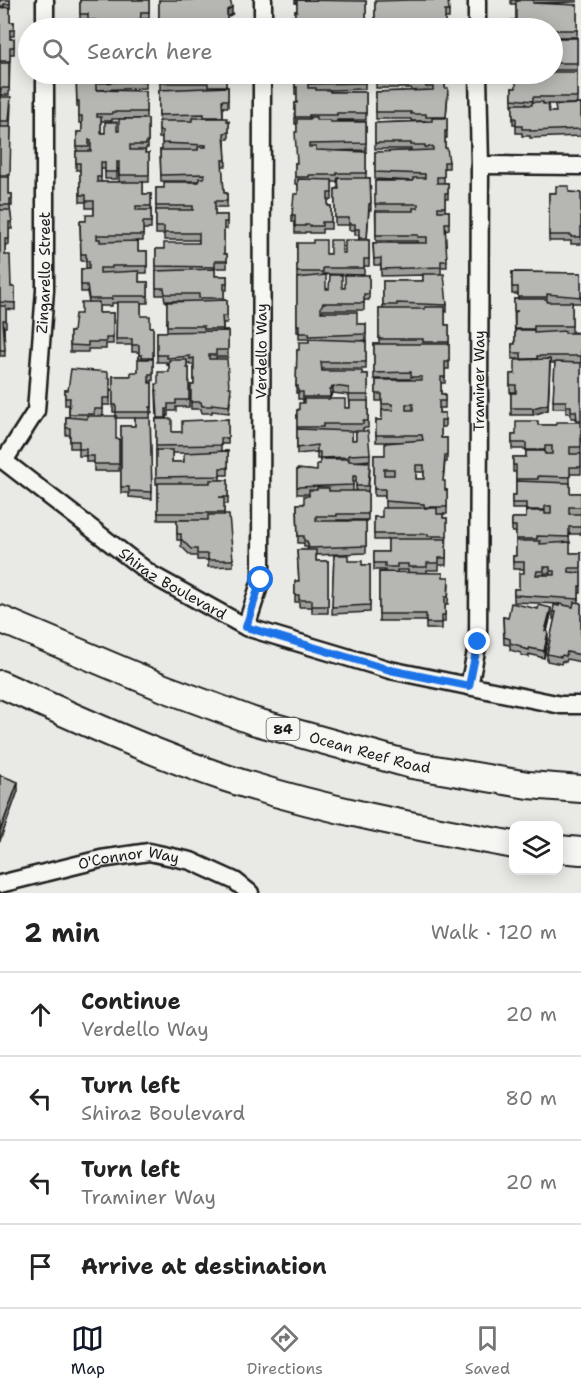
<!DOCTYPE html>
<meta charset="utf-8">
<style>
:root{--surface:#fff;--page:#f6f6f6;--text:#222;--muted:#767676;--line:#e0e0e0;--accent:#111827}
body{margin:0;font-family:"Shantell Sans",sans-serif;background:var(--page);color:var(--text)}
.controls{position:absolute;right:18px;bottom:18px;display:grid;overflow:hidden;border-radius:12px;box-shadow:0 3px 15px #0003}
.controls button{width:54px;height:54px;display:grid;place-items:center;padding:0;border:0;border-bottom:2px solid var(--line);background:var(--surface);color:var(--text);font:30px sans-serif}
.stop{position:absolute;width:18px;height:18px;margin:-14px;border:4px solid #1a73e8;border-radius:50%;background:#fff}
.stop.end{background:#1a73e8;border-color:#fff;box-shadow:0 2px 6px #0008}
.list{margin:0;padding:0;list-style:none}
h2{display:flex;justify-content:space-between;align-items:center;height:78px;margin:0;padding:0 24px;font-size:26px}
h2 small{font-size:20px;font-weight:400;color:var(--muted)}
.list li{display:grid;grid-template-columns:39px 1fr auto;gap:18px;align-items:center;box-sizing:border-box;height:84px;padding:0 24px;border-top:2px solid var(--line)}
.list b{display:block;font-size:22px;white-space:nowrap}
.list p{margin:0;font-size:20px;white-space:nowrap;color:var(--muted)}
.list em{font-size:20px;font-style:normal;color:var(--muted)}
.icon{flex:none;width:33px;height:33px;fill:none;stroke:currentColor;stroke-width:2;stroke-linecap:round;stroke-linejoin:round}
.map{position:relative;flex:none;width:581px;height:893px;overflow:hidden}
.search{position:absolute;background:var(--surface);box-shadow:0 3px 15px #0003;left:18px;right:18px;top:18px;height:66px;display:flex;align-items:center;gap:15px;box-sizing:border-box;padding:0 21px;border-radius:33px;color:var(--muted);font-size:22px}
.sheet{height:414px;background:var(--surface)}
nav{display:flex;justify-content:space-around;align-items:center;box-sizing:border-box;height:84px;border-top:2px solid var(--line);background:var(--surface);font-size:16px;color:var(--muted)}
nav a{display:grid;justify-items:center;gap:3px}
nav .on{color:var(--accent)}
.map>svg:first-child{display:block}
.lines{fill:none;stroke-linecap:round;stroke-linejoin:round}
.minor-casing{stroke:#1c1c1c;stroke-width:21}
.primary-casing{stroke:#1c1c1c;stroke-width:30}
.minor{stroke:#f6f6f2;stroke-width:16}
.primary{stroke:#f6f6f2;stroke-width:26}
.wall{fill:#9d9d9a;stroke:#1c1c1c;stroke-width:1.5;fill-rule:evenodd}
.shaded-wall{fill:#7f7f7d;stroke:#1c1c1c;stroke-width:1.5}
.building{fill:#b6b6b3;stroke:#1c1c1c;stroke-width:1.5;fill-rule:evenodd}
.route{stroke:#1a73e8;stroke-width:8}
.labels{text-anchor:middle;stroke-width:5;stroke-linejoin:round;paint-order:stroke}
.shield{fill:#f6f6f2;stroke:#5d5d5c;stroke-width:1.5}
.shield-label{font-size:14px;font-weight:bold;fill:#1c1c1c}
.street-label{font-size:15px;fill:#1c1c1c;stroke:#f6f6f2}
</style>
<div class="map">
<svg width="581" height="893" viewBox="0 0 581 893">
<rect width="100%" height="100%" fill="#e9e9e5"/>
<filter id="ink" filterUnits="userSpaceOnUse"><feTurbulence type="fractalNoise" baseFrequency=".0167" numOctaves="2"/><feDisplacementMap in="SourceGraphic" scale="12" xChannelSelector="R" yChannelSelector="G"/><feConvolveMatrix kernelMatrix="1 2 1 2 8 2 1 2 1" color-interpolation-filters="sRGB"/></filter>
<g filter="url(#ink)">
<g class="lines">
<defs>
<g id="minor">
<path d="M45,0v28"/>
<path d="M477,0v28"/>
<path d="M263,28v-28"/>
<path d="M480,165l101,1"/>
<path id="s1" d="M0,458l152,117 94,52 144,43 171,35h20"/>
<path id="s2" d="M4,461l32,-50 9,-121v-216"/>
<path id="s3" d="M246,627l15,-47 1,-506"/>
<path id="s4" d="M469,686l9,-44 2,-477 -2,-91"/>
<path id="s5" d="M0,884l101,-25 48,-7 42,9 44,20 15,12"/>
</g>
<g id="primary">
<path id="s6" d="M0,619l164,69 89,33 159,44 116,20 53,4"/>
<path d="M0,684c74,33 149,68 226,94 94,31 191,49 288,67"/>
<path d="M558,849l23,2"/>
</g>
</defs>
<use href="#minor" class="minor-casing"/>
<use href="#primary" class="primary-casing"/>
<use href="#minor" class="minor"/>
<use href="#primary" class="primary"/>
</g>
<path class="wall" d="M0,0h10v22h4v14h-4v3h4v15h-4l-1,41h-8v2l10,7 -1,23h1l-2,54v13h3v12h-2l2,23h-3v16h-4v10l6,32h4v23l-9,-1v18h-2l1,29h-5z
M80,0h69v19h-8l-1,9h-61l9,-1v-6h-8z
M159,0l73,14 -5,3 1,11h-69z
M295,0l71,1v27h-71v-17h2v-8h-2z
M511,0h66v2l-43,1 43,2v32h-25v-9l-36,-8v-16h-5z
M375,1l74,10v7h-4v10h3h-73z
M552,38h25v32h-25z
M577,72v32h-34l6,8h6l26,-8v32l-51,2v-2h-8v-3h-6v-9h-3v-18l-1,-1v-17h4z
M76,74h70v14l-50,2 50,1v28h-34v2h-11v12l18,-2 29,-12v29h-2l-1,5h4v29h-6v12h8v35h-8v12h-5v10h9v22h-8v9h9v21h-7v13l9,11h3v54h-4v2h3v30h-2l2,86 -23,-2v-4h-8v-67h14v-8h-19v-6h-3v-36h18l7,-4 1,-20h-7v-7h-16l1,-42h-5v3h-13v7h14v31h-7v5h-18v3h-18v-20h3l8,-18 8,-12 -2,-10h-6v-23h8v-1h-3v-7h-5l-1,-40h6l8,-6v-7h-8v-6h-6v-32h-4v-19h1v-19h5v-9h-3v-16h-2zM101,169h4v10h12v-10h2v13h-18z
M160,74h70l-4,3v10h2v20h-5v11l4,3h2v18h-4l1,27h-4l2,27h3v14h-12v8h12v14h-3v25h3v14h-12v8h12v14h-3v10h3v23h-4v8h5v26h-12v2l15,34 -2,20 -17,-2v2h-10l-1,-4h-10v-24h3v-20h-4v-2h-3v5h2v39h-13v4h-8v5h-2v3l6,13h10l46,-13v25h-7v7h7v24h-8v5h8v24h-4v11l9,45v6l-25,1v-7h-11v-4h-6l-10,-10v-6h-4v-20h12h-31v-36h-2v-65h1l-1,-29 2,-6 11,-12v-8l-2,1v-3h-10v-30h10v-30l15,-1h-17l-1,-6h-8v-46h8l35,-6v-3h-35v-6h-8v-46h8l35,-6v-1h-38l-1,-31h2v-12h-3v-48h1zM172,453h12v9h-12z
M295,74h70v15l-35,1v2h36v28h-29v1l29,1v28l-40,1 40,1v26h4l1,32h-2l-2,30h2v26h-5v9l-41,-1v2l3,13 19,-1 24,-13v25h-5v10h-41l-1,2 35,12h9v16l-6,1h6v28h-44v2l46,3v54h-5v3l7,23v6l-19,2 19,7 -2,23v28h-31v1h29v32l-50,2v6h12v52h-16v-6h-13v-5h-4v-21h4l-2,-31h11l-1,-3h-3v-4h-6l-1,-39h7l5,-8v-2h-12v-25l20,2 3,-7v-5h-3v-7l-20,2v-44h2l4,-7v-4h-5v-6h-2l1,-43h2l10,-8v-3h-10v-7h-2v-89l29,11 19,-1 14,-13v-5h-4v-5h-6v-5h-14v-36h3v-9h-1v2h-5v18h-4v6h3v23h-9v4h-12v-1h-5v1h-10v-11h-3v-7l6,-21v-10h-3v-21h2v-39h-2v-21h2v-9h-2zM333,393l16,2 1,13h-5l-15,-9v-2zM352,431h4v9h-4zM353,482h3v9h-3z
M376,74h73v4h-4v10l3,6 -2,24h1v20h-2v10l4,14v6h-5v15h4v16h-3v12h4v18l-4,1 2,37h-6v7l6,31v7l-2,-1v14h4v44h-4v14h-4v11h4v14h-6v5h6v14h-4v11h6v24h-2l-2,19 2,9h2v24h-4v4h4l-1,47h-7v5h-12v3l16,4 6,7 -1,20h-3v18h-3v7h-16v-8h-47v-49h6v-2h-11v-18h14v-12h-14v-23h8l3,-9v-12h-11v-41h11l20,-13h-29v-22h6v-19h-6v-21l35,-1h-37v-35h5v-35h4v-28h40v-6l-42,1v-11h-7l-1,-22h45v-2h-42l-1,-60h38l-38,-2v-27l36,-1v-2h-36v-26l51,-2h-15v-2h-35v-27l35,-1v-3h-35zM416,472h8v7h-8zM397,570h11v3h-11z
M569,192l12,1v51h-10v-3h-22v-48z
M512,272l69,1v30h-9v29l9,1v141h-11v19h11v41h-12l1,19h11v40h-2v10h2v59l-14,-3 -1,3 -4,-1 -1,3 -14,-3v-7l8,-35h-2v-7l6,-8 -45,-2v-13h5l5,-16v-4h-11v-13h3v-24h-4v-14h14v-9h-14v-14h4v-23h-3v-15h13v-8h-14v-14h4l22,-10h18l20,-3v-4h-5v-5h-5v-5h-13l2,-45h-5l-2,47 -15,5h-22v-22l5,-1h-6v-18h5l6,-14v-1h-9v-15h3l-1,-45h4v-5h-6zM544,573h6v2h-6z
M108,378h2v27h-7v11l13,23h3v32h-25v-9h-8v-6h-7v-8h-9v-13h-4v-18h3v-12h-4v-15h3z
M334,555l14,6 14,4h8v47l-38,2z
M551,614l-4,18 1,7 -4,19 -15,-4v3l-8,-2v-2l-11,-3v-5l-6,-1 -1,-27 5,1z"/>
<path class="shaded-wall" d="M232,7v7l-5,3v-7z
M550,359l-2,51 -15,5v-7z
M333,386v7l-3,4v-7z
M551,608v6l-6,24v-7z
M548,632v7l-4,19v-7z
M18,782v9l-18,50v-10z"/>
<path class="building" d="M0,0h10v4h-6v2h-4z
M80,0h69v12h-8l-1,14h-16v-2l-28,2v-6h-8v-6h-8z
M159,0h71l2,7 -5,3v16h-19v-3h-49z
M297,0l69,1v21l-58,2v3h8v1h-19v-1h-2v-16h2z
M411,0h37l1,11h-4v15h-20v-2h-14v-2h-36v-21z
M519,0h14v3l44,2v25h-25v-2h-40v-8h4v-19h3z
M10,7v15h4v8h-4v9h4v8h-4v14h-10v-53z
M79,27h18v1h-18z
M228,27v1h-40z
M552,38h25v25h-25z
M0,63h9v25h-8l-1,9h11l-2,24h-9z
M552,72h25v25h-44v4l-21,-2v-11h4v-14h36z
M76,74h70v7l-50,2v7l50,1v21h-34v2h-15v3h4v16h4v-11h12v9h2v-12h29v23h-2v3h-16v5h15v3h4v22h-30v-13h-2v10h-12v-10h-4v15h-4v5h46v12h8v12h-15v4h15v12h-8v13h-46v4h3v3l38,-1v10h9v15h-35v2h-12v5l39,-2v11h9v14h-36v3h-23l-2,-14h-6v-16h8v-8h-3v-7h-5l-1,-33h6v-6h8v-14h-8v-6h-6v-32h-4v-12h15v-11h-2v7h-12v-15h5v-16h-3v-15h-2z
M160,74h66v12h-18v-3h-48z
M295,74h70v9l-57,1v4h8v2h14v2h36v21h-29v2h-28v2h-14v-14h2v-16h-2z
M376,74h69v14h3l-2,29h-20v-3h-15v-2h-35v-20l57,-2v-3h-7v-3h-15v-2h-35z
M228,87v13h-6l1,17h-19v-3l-45,1v-25z
M532,102h11v2h5l1,8h7l-1,-7 26,-1v25l-51,2v-2h-8v-3h-6v-8h-3v-14h13v1h6z
M310,117h6v3h14v2h36v21l-57,1v3h7v3l50,2v21h-29v2h-28v2h-14v-14h2l-2,-31h2v-13h13z
M192,118h35v3h2v11l-5,1 2,27h-4l2,33h3v8h-12v14h12v7h-3v32h3v7h-12v6l-59,-1v-17h8v-6h35v-10h-35v-6h-8v-17h37v-4h-37v-18h8v-6h35v-4h5v-4l-43,1 -1,-25h38v-3h8v-2l-44,-2v-12h-3v-10h33z
M432,118h15v13h-2v17h2l2,14h-5v15h-7v6h11v10h-3v14h-7v4h11v12h-4l2,38h-6v6l-60,2v-11l-7,1 -1,-16h54v-6h-9v-2h-42v-24h37v-3h5v-4h-43v-23h38v-3h12v-4l-50,-2v-20l58,-2v-3h-8v-2h-14v-2h-36v-20l57,-2z
M0,127h11l-1,48h-10z
M0,177h9v17h3v5h-2v6h-10v5h10l2,12h-3v17h-4v16h5l1,32h4v16l-15,-1z
M338,178h32l1,25 -2,1 -2,34h-8v-9h-4v-5h-6v-6h-14v-29h4z
M298,179l34,1v13h-4v13h3v16h-9v4h-12v-1h-5v1h-10v-11h-3l2,-21h4z
M556,186h13v6l12,1v44h-10v-2h-22v-42h7z
M313,240h13v14h4v-14h12v13h3v-13h24v19h-5v9h-41v4h-26v-29h16z
M215,269v7h12v7h-3v15h-25v-4h-34l-1,-6h-8v-17z
M512,272l69,1v24l-34,-3v3h-29v-10h-6z
M423,274h21l3,31 -50,-2v2h-14v-24h40z
M326,275v14h3l1,-14h12v13h3v-13h24v19h-5v9h-41l-2,4v5h36v12h9v10l-57,2v-3h-10v-8h-2v-47z
M514,299h33v3h25v24h-38v3h-19v-17l3,-1h-4z
M227,300v16h-5l1,13h-19v-3h-37v-24z
M81,302h18v11h14v25h-7v4h-18v4l-18,-1v-13h3l2,-18h6z
M117,302h24v14h9v11h3v31h-11v-3h-3v-10h-7v-6h-16z
M0,306h6v14h-3l2,30h-5z
M425,307h20v18h4v17h-26v-3h-44v-30h46z
M515,330h19v3l31,-2v2h16v23h-44v3h-16v-6h-9v-9h3z
M228,331v19h-12v5h-7v4h18l2,28h2l-2,19 -17,-2v2h-10l-1,-4h-10v-17h3v-27l-4,1v-3l-23,2v-3h-10v-23z
M309,339l57,2v21h-45l1,9h40v3h6v21h-19v-7l-16,-2 -3,4v7h-27v-5h-5v-6h-2l1,-36h2v-8h10z
M374,344h75v18h-4v15h-4v17h4v7h-6v12h6v7h-4v18h6v17h-2l-2,26h2v9h2v17h-23v-3l-39,-3v-12h-11v-34h11v-12l38,-3 -1,-5h-46v-15h6v-10h11l-1,-6h-10v-10h-6v-14h46v-3h-11v-5l-37,1zM406,404h7v6h-7zM416,465h8v14h-8zM384,469h10v6h-10z
M138,359h15v15h-4v9h3v24h-2v5h-34v-7h-3v-29h18v-4h7z
M550,359l-2,45 -15,4h-22v-15h5v-8h-6v-11h5v-14z
M169,360h18v8h2v32h-13v4h-8v5h-2v9h-8l-2,-34h2v-12h11z
M555,362l26,1v57h-4l-1,-9h-5v-5h-5v-5h-13z
M71,369l37,3v6h2v20h-7v11h-9v5h-25l1,-16h-5v-8h3z
M304,399h41v9h5v-7h18v20h-5v3h-40v3h-26v-17h2v-7h5z
M87,416h29v23h3v25h-25v-8h-8v-7h-7v-8h-9v-13h-4v-11l21,2z
M135,418h15l2,74 -23,-1v-4h-8v-61h14z
M156,419h16v13h10v-11l46,-2v19h-7v7l-65,1z
M516,421h22v4h18v-3h25v25h-11v7h11v13h-11v10l-32,-1v3h-22v-14h-3v-8h13v-6h19v3h7v-8h-7v4h-19v-7h-14v-8h4z
M297,429l55,2v9h4v-9h12l2,23 -21,1v2l-29,1v-6h-3v-7l-20,3z
M156,450h16v12h12v-9l44,-2v17h-8v8l-64,1z
M320,459h29v2l21,1 -2,24h-12v-10h-3v9l-56,2v-18l20,2v-7h3z
M210,480h18v17h-9l5,1v15h-66v-30h52z
M516,481l54,2v10h11v14h-12v7h12v13h-12v10l-32,-1v3h-21v-13h-4v-8h14v-7h19v3h6v-8h-6v4h-19v-7h-14v-8h4z
M317,488h12v3h39v23h-31v2h-21v5h50v25l-57,2 -2,-7h-3v-5h-6l-1,-32h7v-8h5v-6h8z
M382,508h55v6h6v4h4v18h-19v-2h-54v-17h8z
M208,515h21l4,45h-25v-6h-11v-5h-6l-10,-10v-5h-4v-14h31z
M388,539h58v19h-7v5h-12v4h-19v-3h-11v3h-12v-4h-11v-11h14z
M516,541h24v3l30,-2v11h11v15h-12v4l12,1v13h-2v13l-65,-4v-6h5v-16h5v-11h-11v-6h3zM544,567h6v4h5v4h-19l1,-4h7z
M297,550h19v11h12v45h-16v-6h-13v-5h-4v-14h4z
M334,555h14v6h14v4h8v40l-38,2z
M379,572l64,1v4h6l-1,20h-3v18h-3v8h-16v-9h-47z
M574,602l7,1v52l-14,-3 -1,4 -4,-1 -1,2 -14,-3 9,-42h-3l1,-7 5,1v-2l14,3z
M511,603l27,6 1,-4 12,3 -6,23 3,1 -4,19 -15,-3v2l-8,-2v-2l-11,-3v-4l-6,-2 -1,-20 5,1z
M0,775l18,7 -18,49z"/>
</g>
<g class="lines" filter="url(#ink)">
<path class="route" d="M261,580l-15,47 144,43 79,16 9,-44"/>
</g>
<g class="labels">
<rect class="shield" x="266.5" y="718" width="33" height="22" rx="4.5"/>
<g class="shield-label">
<text x="283" y="734">84</text>
</g>
<g class="street-label">
<text dy="5" stroke="none"><textPath href="#s2" startOffset="198">Zingarello Street</textPath></text>
<text dy="5" stroke="none"><textPath href="#s3" startOffset="278">Verdello Way</textPath></text>
<text dy="5" stroke="none"><textPath href="#s4" startOffset="306">Traminer Way</textPath></text>
<text dy="5" stroke="none"><textPath href="#s1" startOffset="214">Shiraz Boulevard</textPath></text>
<text dy="5" stroke="none"><textPath href="#s6" startOffset="394">Ocean Reef Road</textPath></text>
<text dy="5" stroke="none"><textPath href="#s5" startOffset="132">O'Connor Way</textPath></text>
</g>
</g>
</svg>
<div class="controls">
<button><svg class="icon" aria-label="layers" viewBox="0 0 24 24"><path d="M12 4l9 5-9 5-9-5zM3 14l9 5 9-5"/></svg></button>
</div>
<div class="stop" style="left:261px;top:580px"></div>
<div class="stop end" style="left:478px;top:642px"></div>
<div class="search"><svg class="icon" aria-label="search" viewBox="0 0 24 24"><circle cx="10" cy="10" r="6"/><path d="M15 15l6 6"/></svg>Search here</div>
</div>
<section class="sheet">
<h2>2 min<small>Walk · 120 m</small></h2>
<ul class="list">
<li><svg class="icon" aria-label="ahead" viewBox="0 0 24 24"><path d="M12 20V5M6 11l6-6 6 6"/></svg><div><b>Continue</b><p>Verdello Way</p></div><em>20 m</em></li>
<li><svg class="icon" aria-label="left" viewBox="0 0 24 24"><path d="M17 20v-9H6M10 6l-5 5 5 5"/></svg><div><b>Turn left</b><p>Shiraz Boulevard</p></div><em>80 m</em></li>
<li><svg class="icon" aria-label="left" viewBox="0 0 24 24"><path d="M17 20v-9H6M10 6l-5 5 5 5"/></svg><div><b>Turn left</b><p>Traminer Way</p></div><em>20 m</em></li>
<li><svg class="icon" aria-label="arrive" viewBox="0 0 24 24"><path d="M6 21V4h12l-3 4 3 4H6"/></svg><div><b>Arrive at destination</b></div></li>
</ul>
</section>
<nav>
<a class="on"><svg class="icon" aria-label="map" viewBox="0 0 24 24"><path d="M3 6l6-2 6 2 6-2v14l-6 2-6-2-6 2zM9 4v14M15 6v14"/></svg>Map</a>
<a><svg class="icon" aria-label="directions" viewBox="0 0 24 24"><path d="M12 3l9 9-9 9-9-9zM9 14v-3h6M13 9l2 2-2 2"/></svg>Directions</a>
<a><svg class="icon" aria-label="saved" viewBox="0 0 24 24"><path d="M7 4h10v16l-5-4-5 4z"/></svg>Saved</a>
</nav>
